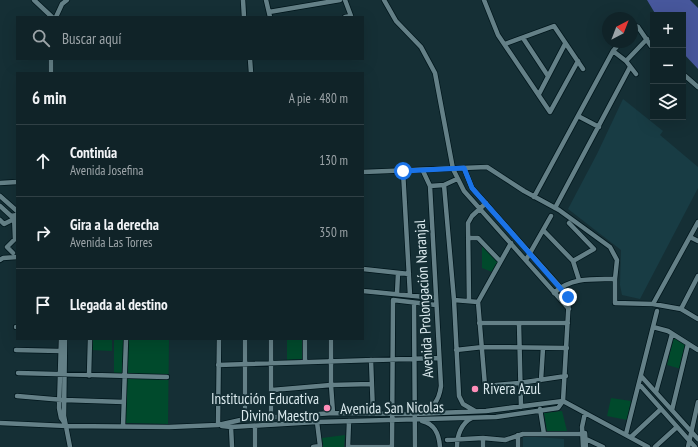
<!DOCTYPE html>
<html lang="es">
<meta charset="utf-8">
<style>
:root{--surface:#102328;--page:#1e2f34;--text:#f1f3f6;--muted:#9ca4a8;--line:#304045}
body{margin:0;font-family:"PT Sans Narrow",sans-serif;background:var(--page);color:var(--text)}
.controls{position:absolute;right:12px;top:12px;display:grid;overflow:hidden;border-radius:0px;box-shadow:0 4px 16px #0002}
.controls button{width:36px;height:36px;display:grid;place-items:center;padding:0;border:0;border-bottom:1px solid var(--line);background:var(--surface);color:var(--text);font:20px sans-serif}
.compass{position:absolute;left:602px;top:12px;width:36px;height:36px;border-radius:50%;background:var(--surface);box-shadow:0 4px 16px #0002;rotate:42deg}
.stop{position:absolute;width:12px;height:12px;margin:-9px;border:3px solid #1a73e8;border-radius:50%;background:#fff}
.stop.end{background:#1a73e8;border-color:#fff;box-shadow:0 1px 4px #0008}
.list{margin:0;padding:0;list-style:none}
h2{display:flex;justify-content:space-between;align-items:center;height:52px;margin:0;padding:0 16px;font-size:17px}
h2 small{font-size:13px;font-weight:400;color:var(--muted)}
.list li{display:grid;grid-template-columns:26px 1fr auto;gap:12px;align-items:center;box-sizing:border-box;height:72px;padding:0 16px;border-top:1px solid var(--line)}
.list b{display:block;font-size:15px;white-space:nowrap}
.list p{margin:0;font-size:13px;white-space:nowrap;color:var(--muted)}
.list em{font-size:13px;font-style:normal;color:var(--muted)}
.icon{flex:none;width:22px;height:22px;fill:none;stroke:currentColor;stroke-width:2;stroke-linecap:round;stroke-linejoin:round}
.map{position:relative;flex:none;width:698px;height:447px;overflow:hidden}
.search{position:absolute;background:var(--surface);box-shadow:0 4px 16px #0002;left:16px;top:16px;width:348px;height:44px;display:flex;align-items:center;gap:10px;box-sizing:border-box;padding:0 14px;border-radius:0px;color:var(--muted);font-size:15px}
.panel{position:absolute;background:var(--surface);box-shadow:0 4px 16px #0002;left:16px;top:72px;width:348px;height:268px;border-radius:0px}
.map>svg:first-child{display:block}
.built{fill:#183c44}
.green{fill:#004a2c}
.water{fill:#47579c}
.lines{fill:none;stroke-linecap:round;stroke-linejoin:round}
.minor-casing{stroke:#00161c;stroke-width:6}
.minor{stroke:#648087;stroke-width:4.5}
.route{stroke:#1a73e8;stroke-width:5}
.poi-dot{fill:#ff8eb9;stroke:#152f35;stroke-width:1.5}
.labels{text-anchor:middle;stroke-width:4;stroke-linejoin:round;paint-order:stroke}
.street-label{font-size:15px;fill:#dbeaee;stroke:#152f35}
.poi-label{font-size:15px;fill:#dbeaee;stroke:#152f35;text-anchor:start}
</style>
<div class="map">
<svg width="698" height="447" viewBox="0 0 698 447">
<rect width="100%" height="100%" fill="#152f35"/>
<path class="built" d="M623,99l40,32 -3,4 38,32v21l-58,111 -18,-4 -2,-10 1,-35 -53,-41 29,-55z
M523,436l41,3v8h-41z"/>
<path class="green" d="M482,243l17,18 -7,11 -10,-4z
M674,336l13,8 -6,25 -14,-4z
M92,339h20v12l-21,-1z
M114,339h55l-1,85 -42,-1 -1,-47 -11,-1z
M287,339h15v20l-15,1z
M611,398l20,3 -4,19 -20,-4z
M562,411l5,20h-20l-3,-18z
M345,435l-1,12h-21l-1,-9z"/>
<path class="water" d="M647,0h43l8,8v61l-15,-16v-38h-27z"/>
<g class="lines">
<defs>
<path id="minor" d="M34,0l18,17
M243,0l1,17
M266,0l4,17
M345,0l6,16 -6,1
M384,0l12,21 25,26 14,26 18,96 11,22 105,118
M484,0l14,35 52,77 28,-51
M269,12l71,-12
M56,17l6,-13 5,-4
M632,29l3,-3 3,1 13,19
M523,38l25,38
M505,44l49,-18 29,43
M613,51l13,10 10,13
M51,59v14
M250,59l1,14
M626,61l21,-22
M683,74l15,13
M539,94l26,-50
M578,116l21,11
M464,168l8,20 97,109 -6,104
M403,171l7,124
M363,172l124,-5 37,24 35,19 51,37 7,13 -2,19v24l38,1 28,5 17,10
M0,183l17,-1
M444,185l10,115 5,96 4,8 12,7
M430,186l14,-1 13,-6
M0,196l17,15
M534,197l79,-146 8,-9
M0,206l11,10 6,-1
M555,208l75,-141
M0,220l4,4 10,-5
M569,223l25,26 -21,12
M544,231l29,30 6,19
M690,237l8,4
M468,238h10l22,23
M13,253l-6,-6 8,-8 -1,-23
M0,260l3,-2 14,-1
M526,260l25,-44
M363,269l46,5
M363,291l72,7
M554,293c17,-16 39,-14 61,-14
M397,294l1,-21
M454,300l24,2 7,84 34,-3 47,-7
M469,301l-1,-78 4,-7 14,-13
M478,302l33,-59
M414,303l1,144
M653,304l45,-82
M681,309l17,-33
M479,323h89
M519,323l2,84
M16,327h1
M653,327l15,4 30,19
M61,339l-2,69 2,10 5,7
M65,339l-1,77 6,31
M271,339v80
M331,339v46l2,28
M16,350l44,1
M456,350l27,-3 84,1
M371,360l2,53
M305,362v-23
M218,365l221,-7
M18,373l149,4
M89,376l1,-37
M641,376l57,63
M541,380l2,-32
M639,384l56,63
M272,390l59,-5 40,-1
M656,392l16,-58
M17,396l47,4 60,2
M540,409l4,25
M672,410l16,-66
M417,411c16,-1 22,-10 24,-25l-11,-200 -7,-15
M245,419v-80
M422,421c13,3 17,13 18,26
M0,423l67,3 102,1 49,-2 27,-6 88,-6 81,1 72,-3 77,-10 85,46
M218,425l1,-86
M123,426l3,-87
M222,426l9,1 86,-5 179,-5 62,-9 5,-7
M231,427l1,20
M585,433l1,14
M626,434l31,-123
M631,437l30,-28
M483,438v9
M586,439l17,8
M447,440l36,-2 22,2 18,-6h62
M255,447v-21
M313,447l7,-1 -3,-24
M348,447h44
M348,447l1,-26
M392,447l1,-147 43,5
M457,447c0,-11 4,-24 15,-29
M518,447v-12
M583,447l-1,-20 3,-14
M655,447l22,-20
M688,447l10,-45"/>
</defs>
<use href="#minor" class="minor-casing"/>
<use href="#minor" class="minor"/>
</g>
<g class="lines">
<path class="route" d="M403,171l61,-3 8,20 96,109"/>
</g>
<g class="poi-dot">
<circle cx="475" cy="389" r="4"/>
<circle cx="327" cy="408" r="4"/>
</g>
<g class="labels">
<g class="street-label">
<text transform="translate(424 299) rotate(-93)" y="5">Avenida Prolongación Naranjal</text>
<text transform="translate(392 408) rotate(-1)" y="5">Avenida San Nicolas</text>
</g>
<g class="poi-label">
<text x="483" y="394">Rivera Azul</text>
<text x="319" y="404" text-anchor="end">Institución Educativa<tspan x="319" dy="17">Divino Maestro</tspan></text>
</g>
</g>
</svg>
<div class="controls">
<button>+</button>
<button>−</button>
<button><svg class="icon" aria-label="layers" viewBox="0 0 24 24"><path d="M12 4l9 5-9 5-9-5zM3 14l9 5 9-5"/></svg></button>
</div>
<svg class="compass" viewBox="-18 -18 36 36"><path d="M0-13l5 13h-10z" fill="#e53935"/><path d="M0 13l5-13h-10z" fill="#9ca4a8"/></svg>
<div class="stop" style="left:403px;top:171px"></div>
<div class="stop end" style="left:568px;top:297px"></div>
<div class="search"><svg class="icon" aria-label="search" viewBox="0 0 24 24"><circle cx="10" cy="10" r="6"/><path d="M15 15l6 6"/></svg>Buscar aquí</div>
<section class="panel">
<h2>6 min<small>A pie · 480 m</small></h2>
<ul class="list">
<li><svg class="icon" aria-label="ahead" viewBox="0 0 24 24"><path d="M12 20V5M6 11l6-6 6 6"/></svg><div><b>Continúa</b><p>Avenida Josefina</p></div><em>130 m</em></li>
<li><svg class="icon" aria-label="right" viewBox="0 0 24 24"><path d="M7 20v-9h11M14 6l5 5-5 5"/></svg><div><b>Gira a la derecha</b><p>Avenida Las Torres</p></div><em>350 m</em></li>
<li><svg class="icon" aria-label="arrive" viewBox="0 0 24 24"><path d="M6 21V4h12l-3 4 3 4H6"/></svg><div><b>Llegada al destino</b></div></li>
</ul>
</section>
</div>
